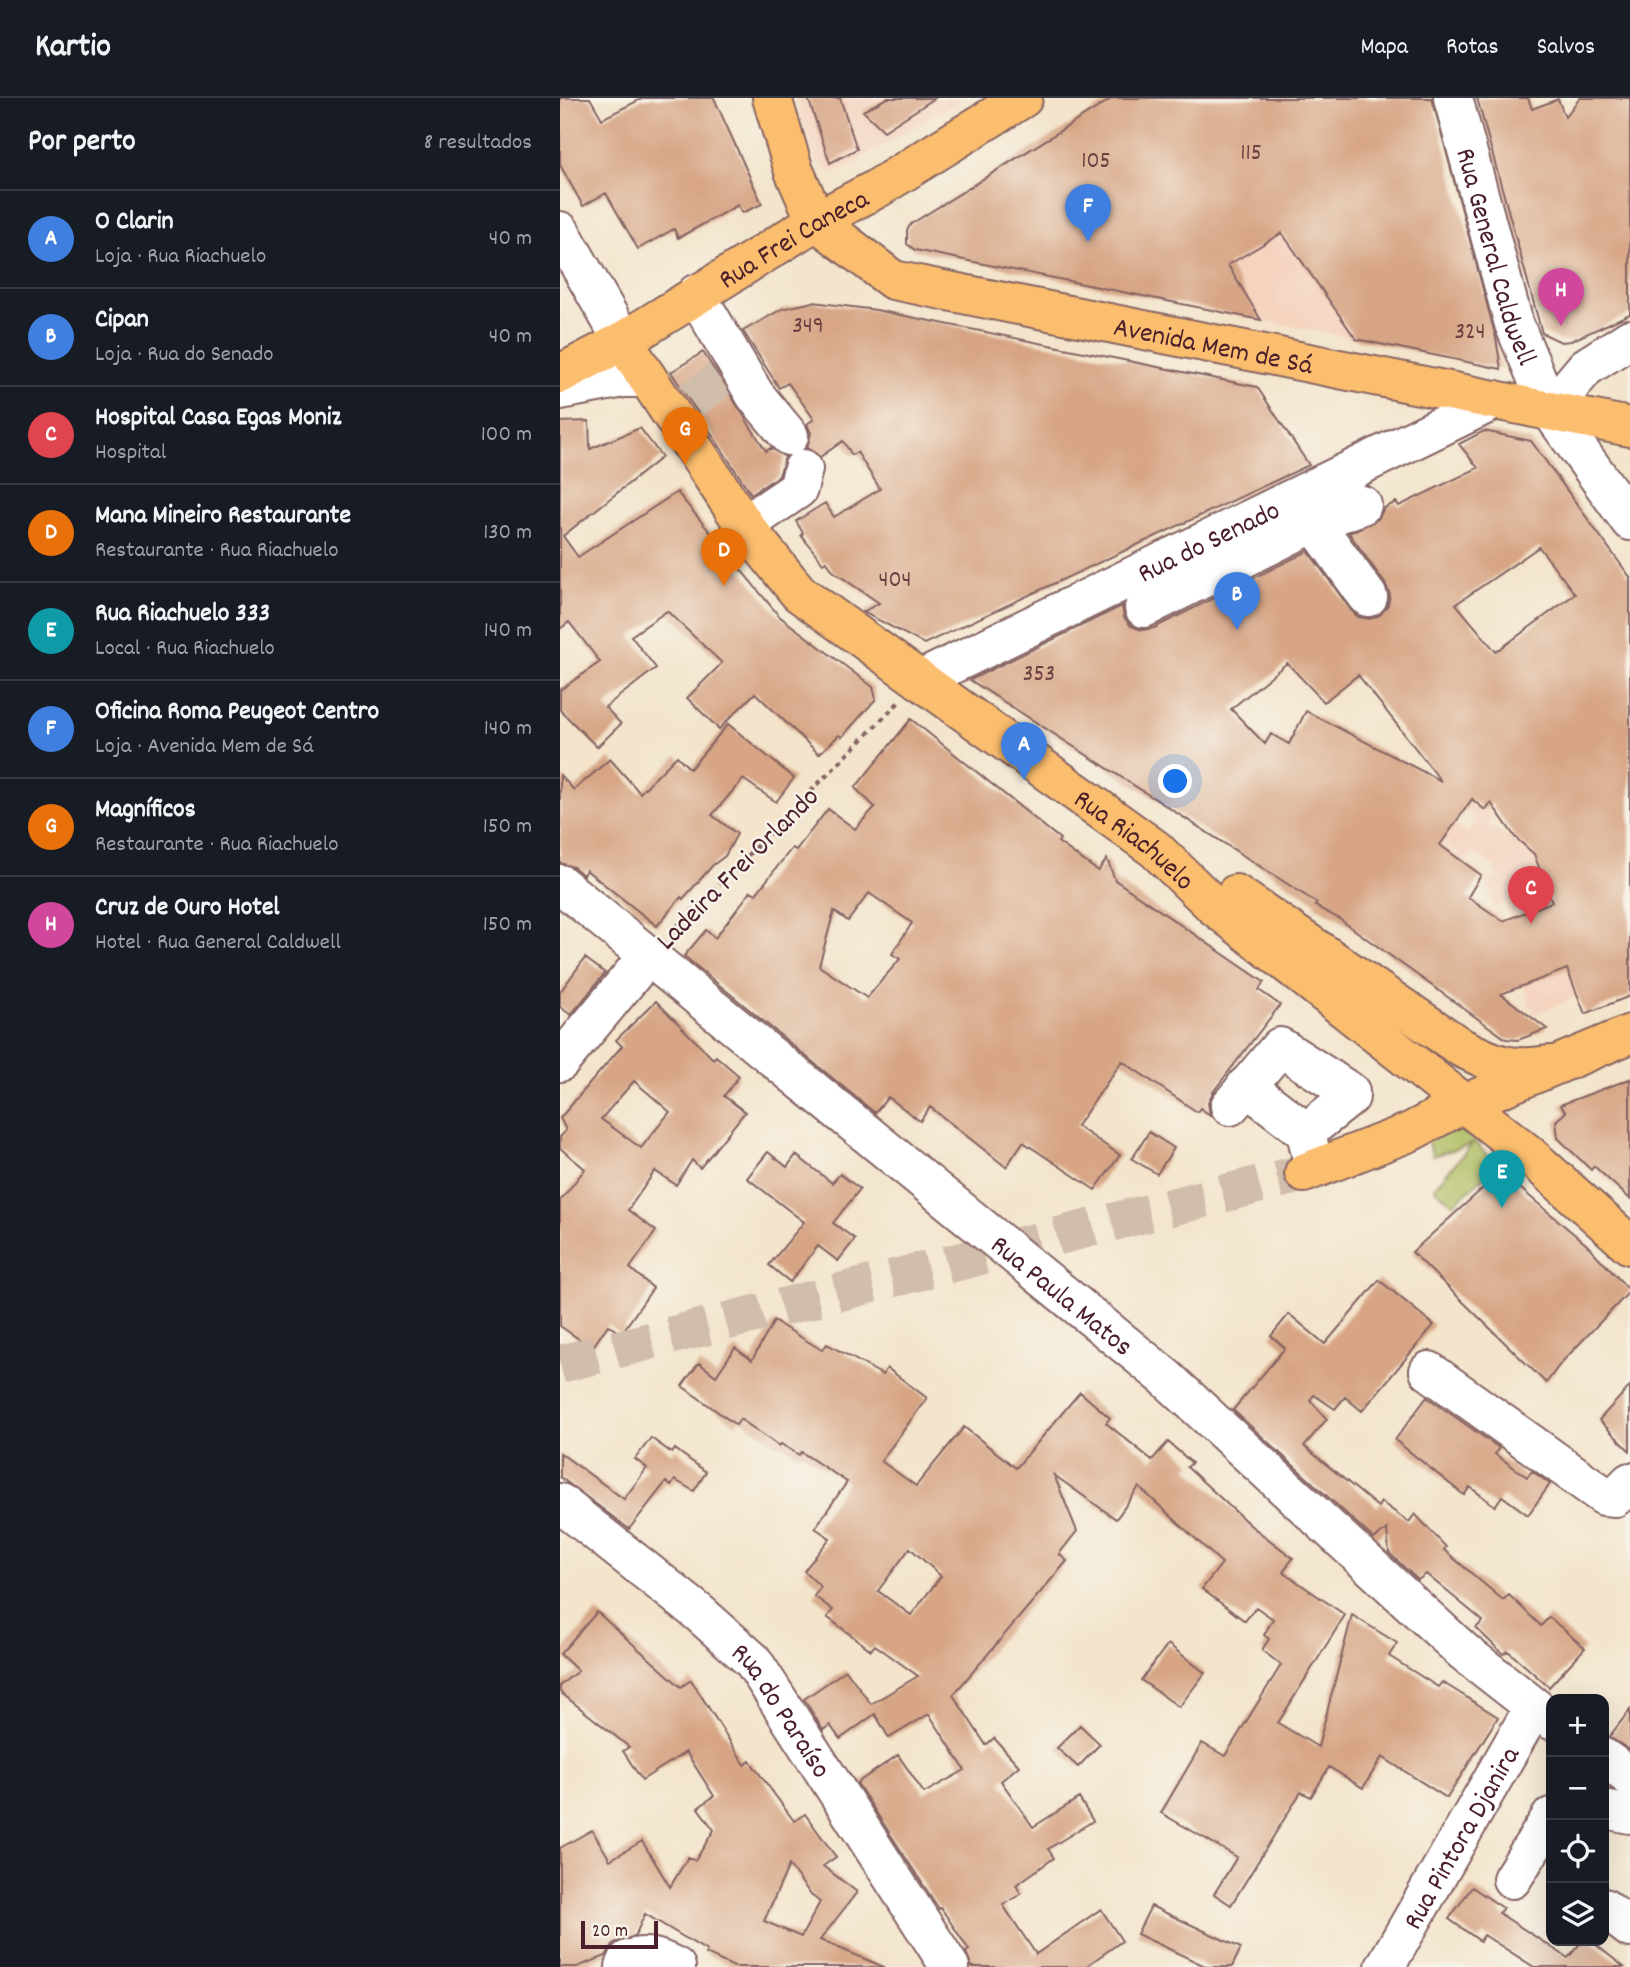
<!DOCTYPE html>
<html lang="pt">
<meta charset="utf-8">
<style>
:root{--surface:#171b24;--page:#20242c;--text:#f1f3f6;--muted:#9ea1a6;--line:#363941;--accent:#ea580c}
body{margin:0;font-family:Dekko,sans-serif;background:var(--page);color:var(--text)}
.controls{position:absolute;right:21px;bottom:21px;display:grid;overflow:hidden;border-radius:14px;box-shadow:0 7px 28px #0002}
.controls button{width:63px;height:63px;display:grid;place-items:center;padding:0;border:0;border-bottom:2px solid var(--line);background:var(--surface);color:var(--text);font:35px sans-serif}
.scale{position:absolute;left:21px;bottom:18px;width:77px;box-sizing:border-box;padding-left:7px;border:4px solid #4a1f2b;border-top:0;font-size:19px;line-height:24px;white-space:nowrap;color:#4a1f2b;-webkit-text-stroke:5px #f7f3e8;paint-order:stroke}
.you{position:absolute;left:616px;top:684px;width:24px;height:24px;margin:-18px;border:5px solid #fff;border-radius:50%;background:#1a73e8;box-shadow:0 0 0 10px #1a73e833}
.badge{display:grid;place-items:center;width:46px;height:46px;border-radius:50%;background:var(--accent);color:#fff;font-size:23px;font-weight:700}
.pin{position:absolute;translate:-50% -58px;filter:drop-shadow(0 2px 4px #0008)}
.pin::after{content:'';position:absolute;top:37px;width:24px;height:21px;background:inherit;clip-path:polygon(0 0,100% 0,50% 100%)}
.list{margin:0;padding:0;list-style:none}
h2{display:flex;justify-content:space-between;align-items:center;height:91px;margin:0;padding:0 28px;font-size:30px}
h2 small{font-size:23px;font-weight:400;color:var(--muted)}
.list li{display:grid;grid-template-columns:46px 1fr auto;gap:21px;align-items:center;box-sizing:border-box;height:98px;padding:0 28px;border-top:2px solid var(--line)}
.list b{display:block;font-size:26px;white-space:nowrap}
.list p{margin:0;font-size:23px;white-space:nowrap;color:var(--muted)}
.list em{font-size:23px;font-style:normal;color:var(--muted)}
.icon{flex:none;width:38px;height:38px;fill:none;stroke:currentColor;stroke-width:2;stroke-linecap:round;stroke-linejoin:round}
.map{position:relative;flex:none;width:1070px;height:1869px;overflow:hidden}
header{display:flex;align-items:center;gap:42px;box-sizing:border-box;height:98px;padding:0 35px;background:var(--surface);border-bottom:2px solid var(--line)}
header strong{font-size:33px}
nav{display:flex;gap:38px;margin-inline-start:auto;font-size:24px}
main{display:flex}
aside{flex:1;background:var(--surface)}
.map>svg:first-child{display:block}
.built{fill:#f4d3bf}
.green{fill:#aebc5e;stroke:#7c6e44;stroke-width:2}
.building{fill:#d7a585;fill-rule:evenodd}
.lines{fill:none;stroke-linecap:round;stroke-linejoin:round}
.minor-tunnel{stroke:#d1bdab;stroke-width:38;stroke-dasharray:38 19;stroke-linecap:butt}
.major-tunnel{stroke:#d1bdab;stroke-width:38;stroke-dasharray:38 19;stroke-linecap:butt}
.minor-casing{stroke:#856463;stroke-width:42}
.major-casing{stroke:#856463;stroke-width:42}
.path{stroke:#856463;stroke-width:4.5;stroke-dasharray:5 5;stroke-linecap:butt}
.minor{stroke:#fff;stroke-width:38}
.major{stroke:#fbbd6e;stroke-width:38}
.labels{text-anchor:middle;stroke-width:5;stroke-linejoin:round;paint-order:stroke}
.number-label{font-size:24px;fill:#6d4042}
.street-label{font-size:28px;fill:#4a1f2b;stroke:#f7f3e8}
</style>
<header>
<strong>Kartio</strong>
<nav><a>Mapa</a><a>Rotas</a><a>Salvos</a></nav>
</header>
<main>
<aside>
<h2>Por perto<small>8 resultados</small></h2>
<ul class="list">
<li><span class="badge" style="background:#3f7fe0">A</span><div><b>O Clarin</b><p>Loja · Rua Riachuelo</p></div><em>40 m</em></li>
<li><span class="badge" style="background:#3f7fe0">B</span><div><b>Cipan</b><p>Loja · Rua do Senado</p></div><em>40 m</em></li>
<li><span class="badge" style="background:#e0444e">C</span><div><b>Hospital Casa Egas Moniz</b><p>Hospital</p></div><em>100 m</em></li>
<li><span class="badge" style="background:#e8710a">D</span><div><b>Mana Mineiro Restaurante</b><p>Restaurante · Rua Riachuelo</p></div><em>130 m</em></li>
<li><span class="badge" style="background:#0f9aa8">E</span><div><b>Rua Riachuelo 333</b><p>Local · Rua Riachuelo</p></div><em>140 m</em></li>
<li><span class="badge" style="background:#3f7fe0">F</span><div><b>Oficina Roma Peugeot Centro</b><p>Loja · Avenida Mem de Sá</p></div><em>140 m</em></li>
<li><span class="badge" style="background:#e8710a">G</span><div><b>Magníficos</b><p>Restaurante · Rua Riachuelo</p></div><em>150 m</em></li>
<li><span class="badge" style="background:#d1479c">H</span><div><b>Cruz de Ouro Hotel</b><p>Hotel · Rua General Caldwell</p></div><em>150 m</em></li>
</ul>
</aside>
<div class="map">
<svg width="1070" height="1869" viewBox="0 0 1070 1869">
<rect width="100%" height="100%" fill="#f7f3e8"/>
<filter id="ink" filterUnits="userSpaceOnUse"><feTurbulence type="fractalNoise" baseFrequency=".0143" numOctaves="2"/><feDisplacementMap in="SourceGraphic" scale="14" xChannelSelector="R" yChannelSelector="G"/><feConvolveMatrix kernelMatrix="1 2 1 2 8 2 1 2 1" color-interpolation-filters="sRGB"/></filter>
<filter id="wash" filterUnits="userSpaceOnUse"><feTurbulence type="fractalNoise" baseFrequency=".00686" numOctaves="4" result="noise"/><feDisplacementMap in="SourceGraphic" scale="28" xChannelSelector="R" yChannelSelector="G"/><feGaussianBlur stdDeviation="1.57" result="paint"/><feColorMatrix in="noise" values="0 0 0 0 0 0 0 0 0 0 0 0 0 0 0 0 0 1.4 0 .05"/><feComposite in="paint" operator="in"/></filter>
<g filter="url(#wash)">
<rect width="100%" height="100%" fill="#f3e4cb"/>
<path class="built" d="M235,0h168l-124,74 -13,-2 -10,-8z
M722,135l14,24 4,-1 56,83 -95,-19 -33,-55z
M913,702l20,16 -5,6 3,4 15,11 8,-2 19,18 8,20 -8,3 2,9 9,-3 7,21 -7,3 34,91 -44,17 -24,-62 11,-4 -16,-45 -11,4 -9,-25 13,-4 -4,-12 -21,-14 -77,108 -20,-15 13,-18 69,-72 -17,-12 13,-18 13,9 7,-10v-7l-9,-7z"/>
<path class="green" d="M892,1019l45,49 -44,38 -19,-16 38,-44 -39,12 -10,-25z"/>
<g id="blocks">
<path class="building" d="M0,0h30l12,21 41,-21h71l48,106 -20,9 -4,-8 -60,33 -4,-9 -36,20 -32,-56 -23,13 -23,-41z
M248,0h32l17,51 -27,14z
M327,0h48l-51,33 -21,-20z
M553,0h319l64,240 5,31 -145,-30 -74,-106 -54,32 33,55 -346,-70 -8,-6v-14l4,-6z
M917,0h51l4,11 26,-10 7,18 15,-19h50v216l-59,27 -10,1 -19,-9z
M253,204l63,8 381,77 52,78 -385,179 -61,-32 16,-9 -45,-31 -8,-11 -3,2 -22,-28 2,-2 -7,-12 29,-18 9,14 46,-28 -23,-37 -5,3 -9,-14 -23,16 -13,-9 4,-15 -4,-9 7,-5 -26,-36 -9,5 -36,-57 39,-22z
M143,254l63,99 5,-3 14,9 -6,19 -28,18 -80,-122z
M29,323l1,28 50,-21 22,29 -99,79 15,21 99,-65 102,124 94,71 3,12 -34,38 -3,-2 -20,19 -64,-61 -36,36 -32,-31 35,-35 -55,-52 -36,25 25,32 -51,39 16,17 -24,23 -37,-37v-20l40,-28 -31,-40 -9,7v-207z
M924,333l47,10 99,136v419l-45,18 -18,-45 -66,25 46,35 -29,11 -12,-1 -168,-121 -23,-12 2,-3 -347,-223 152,-74 2,11 7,9 11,4 12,-2 154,-77 43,59 7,7 12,2 10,-4 8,-10 2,-10 -4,-10 -37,-52 29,-14 6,-11 12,-6 3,4 79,-38 -19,-24zM979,449l36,47 -79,58 -40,-48zM727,565l37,39 34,-27 83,106 -135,-70 -17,33 -18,-10 -6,10 -34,-35zM912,701l13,11 6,-7 24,34 19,17 18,48 -49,19 -35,-24 13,-22 -41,-30z
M351,621l149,120 -2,3 40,29 9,-12 8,21 149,102 -5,8 21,15 -67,87 -5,11 2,12 -10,-7 -3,4 -75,-51 -45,65 43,29 -25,35 -72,-48 -17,25 -76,-60 -10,14 -32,-24 -13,16 -191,-157 22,-26 9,8 36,-47 5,3 36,-46 4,2 32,-41 27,20 20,-22 -20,-19zM309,795l43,30 -20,31 8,5 -33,39 -48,-32 15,-55 14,10z
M168,626l66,54 -18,24 -33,-23 -31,36 25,19 -12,22 -12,9 -30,34 -2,-2 -24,29 -71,-56 -3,5 -10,-8 -13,-4v-88l14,15 36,-31 30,34 37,-37 13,13z
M25,860l20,15 -34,42 -11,-8v-15z
M96,903l57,58 3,-3 23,20 -15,20 21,16 -45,56 -8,-8 -16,25 -21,-14 -27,39 28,21 -26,37 23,20 -32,46 -13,-9 -16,23 -32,-22v-125l25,-32 -25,-21v-11l6,-7 -6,-12 62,-72 -6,-6zM74,983l36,31 -29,36 -40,-29z
M1070,981v120l-36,-33 -3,4 -33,-32 -2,-17 10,-9 -6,-7z
M589,1034l25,16 -17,26 -25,-15z
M208,1054l19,15 9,-12 36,28 8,-9 20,15 -27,34 22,16 -17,22 -20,-15 -28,36 -21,-17 35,-43 -57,-44z
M941,1074l86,73 43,46 -69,72 -15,20 -134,-131z
M819,1182l55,45 -72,86 -17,-14 -10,12 -21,-14 -4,5 17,19 -23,27 74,61 3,-5 28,20 6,-8 31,33 -2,3 59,50 6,-5 32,31 8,-9 36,31 -36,39 -41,-36 -5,3 -27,-26 7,-7 -57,-47 -8,6 -29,-27 -2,-24 -13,10 -141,-129 52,-62 -14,-12 18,-22 36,30z
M214,1223l48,29 5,-6 56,31 4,-7 40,30 -46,63 35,25 48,-59 52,41 64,-76 30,26 -4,5 46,37 16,-18 24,21 -5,4 63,58 43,33 -10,14 62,43 -67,108 40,24 34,-132 45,28 -8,13 49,31 4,-5 56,35 -51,81 -65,-41 -19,31 -34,-21 -18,30 -10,-5 -70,113 -17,-11 23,-37 -76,-44 41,-70 23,13 56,-91 -19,-15 7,-11 -5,-4 9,-16 -17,-12 -11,14 -43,-32 20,-26 -83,-76 -23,32 -62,-44 23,56 -18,23 8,7 -114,134 33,50 8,-7 25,28 -18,15 32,46 46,-29 14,23 -45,28 6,9 -38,27 5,9 -18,11 33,49 65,-45 21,32 -37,26h-113l-6,-15 3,-2 -28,-42 -2,1 -82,-126 41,-28 26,38 41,-23 -36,-56 -40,24 -14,-24 -35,25 -10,-14 -7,5 -19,-31 42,-29 25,34 47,-28 -43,-31 -4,5 -44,-33 6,-7 -19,-14 7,-9 -17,-16 26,-33 -15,-10 32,-46 -46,-30 -2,3 -18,-11 -2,2 -39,-27 -4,6 -54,-39 17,-23 17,13 19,-28 17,12zM350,1450l31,28 -30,39 -33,-24z
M1070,1288v65l-31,-31z
M867,1299l72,51 -4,6 32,23 5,-6 18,13 -22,31 -26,-19 -7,10 -25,-19 -6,8 -69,-55z
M91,1340l21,15 3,-4 31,23 -12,19 -19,-11 -4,6 -5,-4 -37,47 -69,-52v-24l64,46 23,-31 -12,-9z
M37,1514l84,75 10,-7 54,85 5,-4 44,60 11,-7 31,43 -13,9 34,26 -37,48 64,27h-150l-28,-13 1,-3 -62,-37 -10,22 -21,7 -8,13 -29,11h-17v-119l32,-18 18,30 32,-19 28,46 18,-30 7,4 19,-31 -16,-22 16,-12 -28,-44 -44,28 -19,-29 6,-4 -69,-55v-7l18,-14 -18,-17zM229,1767l22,30 9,7 -19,35 -37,-16z
M608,1546l37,29 -26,34 -38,-27z
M1070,1612v40l-21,-13z
M520,1627l20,19 -22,23 -21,-19z
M912,1789l31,21 -4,5 69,45 14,-17h9l33,26h-90l-50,-32 -4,6 -31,-22z
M591,1808l90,42 -9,19h-25l-70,-33z"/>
</g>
</g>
<g filter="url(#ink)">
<use href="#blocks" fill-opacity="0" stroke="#856463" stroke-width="2"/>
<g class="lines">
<path class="minor-tunnel" d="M131,303l29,-22"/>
<path class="major-tunnel" d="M0,1266l744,-191"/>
<defs>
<g id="minor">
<path id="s1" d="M893,0l61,226 36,86 80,111"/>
<path d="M0,133l63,110"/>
<path d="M136,196l59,101 34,41"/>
<path d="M0,292l63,-12h24"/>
<path d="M990,312l36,-43 44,-28"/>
<path d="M740,405l68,94"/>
<path d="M187,431l14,-15 37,-25 5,-20"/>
<path d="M584,510l170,-85 48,-18"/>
<path id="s2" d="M360,582l575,-280"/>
<path id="s3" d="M0,786l605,493 299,275 87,68"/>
<path d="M0,964l87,-105"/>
<path d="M686,988l60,46"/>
<path d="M670,1008l50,-59 70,45v5l-44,35 8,36"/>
<path d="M869,1273l175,125 11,1 15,-15"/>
<path id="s4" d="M0,1405l138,109 55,49 197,306"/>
<path d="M1044,1660l26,19"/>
<path d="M1044,1711l26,5"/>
<path d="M952,1781l39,-62"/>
<path d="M1044,1810l26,20"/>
<path d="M65,1869l3,-7c18,-7 32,-1 48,7"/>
<path id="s5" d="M825,1869l149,-260"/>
</g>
<g id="major">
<path id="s6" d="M212,0l22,73 22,50 77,59 737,147"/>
<path id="s7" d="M63,243l124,188 52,64 356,256 59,57 313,247 103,92"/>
<path id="s8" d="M0,276l63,-33 193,-120 62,-33 145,-90"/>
<path d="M676,796l226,154c35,17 48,23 87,17"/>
<path d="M744,1075l106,-41 53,-28 167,-70"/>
</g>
</defs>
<use href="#minor" class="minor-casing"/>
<use href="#major" class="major-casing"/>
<path class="path" d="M110,836l230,-233"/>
<use href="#minor" class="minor"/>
<use href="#major" class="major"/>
</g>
</g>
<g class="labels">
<g class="number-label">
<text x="691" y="61">115</text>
<text x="536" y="69">105</text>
<text x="248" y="234">349</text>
<text x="910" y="240">324</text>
<text x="335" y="488">404</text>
<text x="479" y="582">353</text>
</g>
<g class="street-label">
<text dy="10" stroke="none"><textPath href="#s8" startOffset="270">Rua Frei Caneca</textPath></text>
<text dy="10" stroke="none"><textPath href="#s1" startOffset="164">Rua General Caldwell</textPath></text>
<text dy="10" stroke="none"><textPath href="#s6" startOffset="555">Avenida Mem de Sá</textPath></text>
<text dy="10" stroke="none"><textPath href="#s2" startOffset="320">Rua do Senado</textPath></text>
<text dy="10" stroke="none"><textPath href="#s7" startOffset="724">Rua Riachuelo</textPath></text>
<text transform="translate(176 769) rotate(-45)" y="10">Ladeira Frei Orlando</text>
<text dy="10" stroke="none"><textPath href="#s3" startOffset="649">Rua Paula Matos</textPath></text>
<text dy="10" stroke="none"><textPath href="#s4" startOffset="306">Rua do Paraíso</textPath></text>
<text dy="10" stroke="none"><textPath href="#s5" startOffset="150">Rua Pintora Djanira</textPath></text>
</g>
</g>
</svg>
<div class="controls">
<button>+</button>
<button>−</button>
<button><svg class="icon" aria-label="locate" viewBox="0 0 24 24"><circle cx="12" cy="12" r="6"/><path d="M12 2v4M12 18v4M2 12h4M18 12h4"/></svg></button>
<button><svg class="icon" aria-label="layers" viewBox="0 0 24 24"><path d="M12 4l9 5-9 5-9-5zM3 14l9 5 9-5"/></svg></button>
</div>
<div class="scale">20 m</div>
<div class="you"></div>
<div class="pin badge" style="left:464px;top:682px;background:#3f7fe0">A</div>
<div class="pin badge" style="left:677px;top:532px;background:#3f7fe0">B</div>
<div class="pin badge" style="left:971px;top:826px;background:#e0444e">C</div>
<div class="pin badge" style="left:164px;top:488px;background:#e8710a">D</div>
<div class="pin badge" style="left:942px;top:1110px;background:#0f9aa8">E</div>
<div class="pin badge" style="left:528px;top:144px;background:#3f7fe0">F</div>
<div class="pin badge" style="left:125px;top:367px;background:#e8710a">G</div>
<div class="pin badge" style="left:1001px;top:228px;background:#d1479c">H</div>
</div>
</main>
